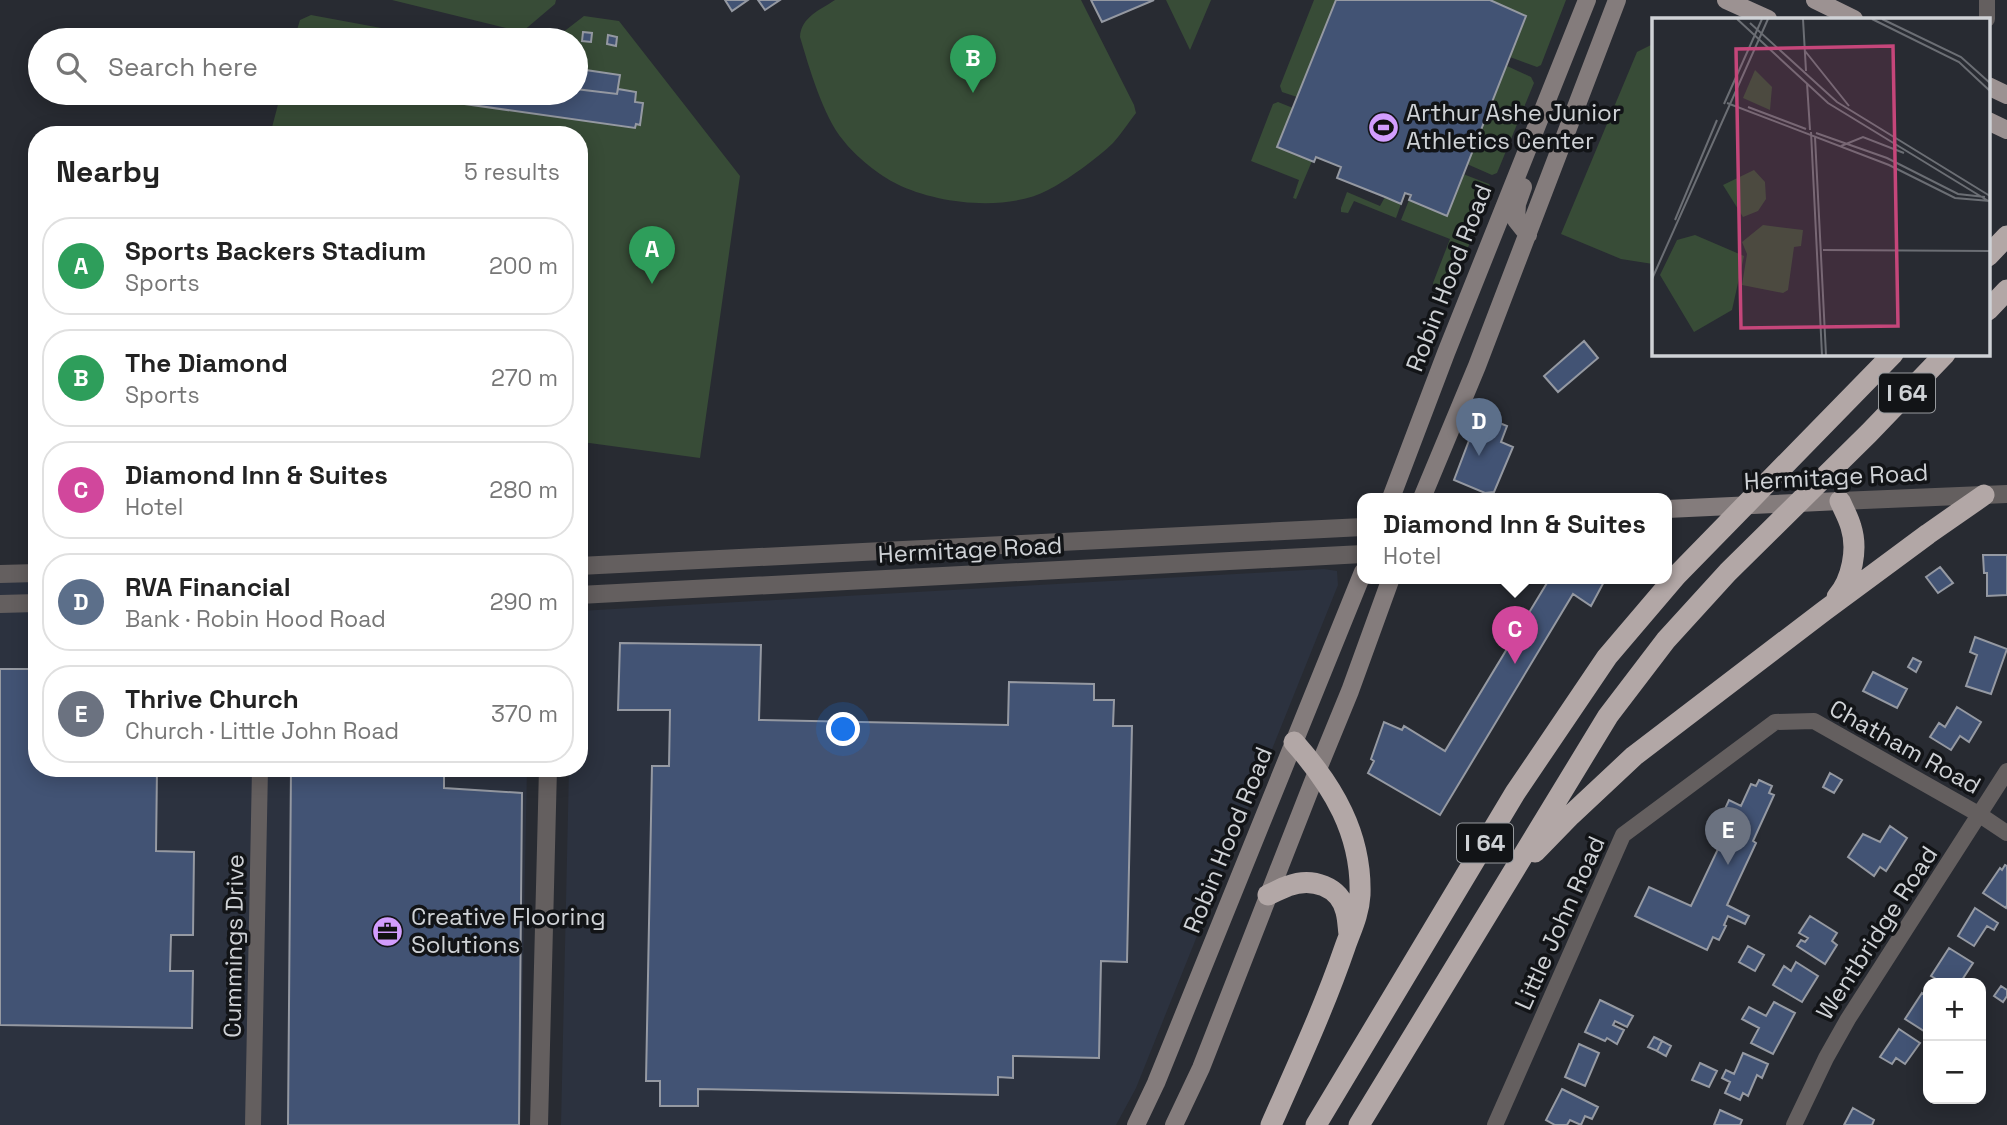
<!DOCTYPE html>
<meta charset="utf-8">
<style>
:root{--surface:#fff;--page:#f2f2f2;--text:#222;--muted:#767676;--line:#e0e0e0;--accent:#db2777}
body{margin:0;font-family:"Space Grotesk",sans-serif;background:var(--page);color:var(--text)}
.controls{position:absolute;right:21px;bottom:21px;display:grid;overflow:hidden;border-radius:14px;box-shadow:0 4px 18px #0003}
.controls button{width:63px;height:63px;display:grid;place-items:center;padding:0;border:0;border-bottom:2px solid var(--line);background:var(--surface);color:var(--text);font:35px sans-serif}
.you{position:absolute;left:844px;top:730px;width:24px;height:24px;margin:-18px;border:5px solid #fff;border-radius:50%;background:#1a73e8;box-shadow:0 0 0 10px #1a73e833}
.badge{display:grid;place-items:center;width:46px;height:46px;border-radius:50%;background:var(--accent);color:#fff;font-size:23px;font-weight:700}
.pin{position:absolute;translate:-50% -58px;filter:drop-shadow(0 2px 4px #0008)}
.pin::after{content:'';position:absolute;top:37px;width:24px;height:21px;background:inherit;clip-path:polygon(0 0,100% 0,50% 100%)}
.popup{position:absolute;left:1357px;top:493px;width:315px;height:91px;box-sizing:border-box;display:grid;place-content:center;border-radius:14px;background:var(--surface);filter:drop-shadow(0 2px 5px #0005);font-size:23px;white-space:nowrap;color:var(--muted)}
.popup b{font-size:26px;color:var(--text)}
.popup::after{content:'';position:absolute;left:50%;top:100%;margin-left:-14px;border:14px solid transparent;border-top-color:var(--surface)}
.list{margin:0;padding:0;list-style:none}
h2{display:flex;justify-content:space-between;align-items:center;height:91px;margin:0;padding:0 28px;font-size:30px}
h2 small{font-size:23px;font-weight:400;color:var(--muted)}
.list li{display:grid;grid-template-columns:46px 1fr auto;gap:21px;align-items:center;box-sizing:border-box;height:98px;margin:0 14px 14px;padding:0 14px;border:2px solid var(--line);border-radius:28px}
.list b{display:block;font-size:26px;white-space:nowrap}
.list p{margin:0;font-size:23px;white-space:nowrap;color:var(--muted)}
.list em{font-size:23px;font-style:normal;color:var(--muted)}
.icon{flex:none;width:38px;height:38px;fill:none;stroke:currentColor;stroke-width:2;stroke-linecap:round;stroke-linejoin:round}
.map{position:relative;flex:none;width:2007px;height:1125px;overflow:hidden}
.search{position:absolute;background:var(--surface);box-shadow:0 4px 18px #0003;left:28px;top:28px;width:560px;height:77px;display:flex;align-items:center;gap:18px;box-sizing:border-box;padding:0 24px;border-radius:38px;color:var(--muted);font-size:26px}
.panel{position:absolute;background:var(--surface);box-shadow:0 4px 18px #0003;left:28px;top:126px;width:560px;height:651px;border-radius:28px}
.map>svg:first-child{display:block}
.built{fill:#2c323f}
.green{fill:#384c37}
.building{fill:#425374;stroke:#9599a2;stroke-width:2}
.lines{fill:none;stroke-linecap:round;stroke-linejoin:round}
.minor{stroke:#645f5f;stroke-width:16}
.tertiary{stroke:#645f5f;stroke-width:18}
.secondary{stroke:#847c7c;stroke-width:18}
.primary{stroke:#9c9292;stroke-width:18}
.motorway{stroke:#b2a7a6;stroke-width:21}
.labels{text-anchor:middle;stroke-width:7;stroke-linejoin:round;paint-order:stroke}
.shield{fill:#121417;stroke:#96999d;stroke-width:2}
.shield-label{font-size:23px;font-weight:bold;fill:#cfd2d6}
.poi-label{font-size:24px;fill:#cfd2d6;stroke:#121417;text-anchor:start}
.street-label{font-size:24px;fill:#cfd2d6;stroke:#121417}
.inset-road{fill:none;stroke:#6b6e74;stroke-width:2}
.view{fill:#c5467a;fill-opacity:0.15;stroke:#c5467a;stroke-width:3.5}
.inset-edge{fill:none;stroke:#cfd2d6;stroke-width:3.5}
</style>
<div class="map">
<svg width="2007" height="1125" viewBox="0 0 2007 1125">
<rect width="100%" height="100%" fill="#282b32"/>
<path class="built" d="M1324,569l13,2 1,14 -202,503 -20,37h-555l8,-357h10v-157z
M0,570l37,3v195h490l-7,357h-520z"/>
<path class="green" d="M392,0h164l-1,4 -33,28z
M835,0h246l53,105 2,8c-8,10 -15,21 -23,30 -13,13 -48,39 -65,47 -41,22 -111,14 -151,-6 -17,-8 -42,-28 -54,-44 -20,-24 -34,-73 -43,-103 1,-20 20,-27 35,-37z
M1166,0h45l-21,50z
M1314,0h22l-39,97 -15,-5 -2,-6z
M1490,0h76l-25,65 -4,2 -27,-10 16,-41z
M311,15l135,25h-152l6,-20z
M584,16l35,5 121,155 -40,282 -118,-16 1,-49 -4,-1v-257h-309l11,-42h295v-53h-23z
M1653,44v220l-32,-5 -60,-25 76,-182z
M1507,66l24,11 3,6 -37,90 -5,2 -25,-11z
M1278,102l15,6 19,53 -16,38 -3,-1 6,-18 -48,-19 22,-57z
M1463,174l26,10 3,5 -43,105 -15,-6 -1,-5 17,-44 -49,-19 8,-20 38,15z
M1347,192l33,14 5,-9 16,7 -5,14 -42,-17 -6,12 -7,-1v-4z"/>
<path class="building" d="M725,0h23l-16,11z
M758,0h22l-15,10z
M1091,0h63l-52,22z
M1336,0h154l36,16 -79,200 -38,-16 2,-5 -6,-2 -4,11 -16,-7 -48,-19 4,-11 -25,-10 -2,5 -37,-15z
M583,32l9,1 -1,9 -9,-1z
M608,35l9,2 -1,9 -9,-2z
M576,57l10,13 34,5 -3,19 -41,-5z
M576,89l41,5 1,-5 18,3 -1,10 8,1 -3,22 -4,-1 -1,4 -241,-34 182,-1z
M1584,341l14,17 -40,34 -14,-16z
M1490,419l17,7 -6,16 12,5 -19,45 -9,1 -31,-13 19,-50 11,4z
M1983,555h24v40l-20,1v-23h-3z
M1940,567l13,16 -15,10 -12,-16z
M1550,578h56l-15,28 -18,-12 -133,221 -72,-42 6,-12 -3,-2 13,-37 18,8 2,-4 41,25z
M1975,637l32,12 -16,45 -25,-8 11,-31 -7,-3z
M620,643l141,2 -2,75 249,5 1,-43 85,2v16h20l-1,26h19l-5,236 -26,-1 -2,97 -86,-2v22l-15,-1v18l-300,-6v17h-38v-25h-14l6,-315h17l1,-56h-52z
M1913,658l8,4 -5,10 -8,-5z
M0,669h37v99h120l-1,83 38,1 -1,83h-22l-1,36h23l-1,57 -192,-3z
M1873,672l34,17 -10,19 -34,-17z
M1957,707l24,15 -12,20 -9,-6 -9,14 -21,-13 9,-14 6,4z
M291,768h153v20l78,5 -3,332h-231z
M1830,773l12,7 -8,13 -11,-6z
M1759,780l13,6 -3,7 5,2 -21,46 3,2 -29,62 22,11 -4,8 -17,-8 -4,9 2,1 -7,14 -6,-3 -6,13 -72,-34 14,-29 42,19 36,-76 5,2 1,-3 -14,-7 10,-22 12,6 10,-22 5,2z
M1890,826l17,12 -21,33 -6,-4 -6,9 -26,-19 15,-23 17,8z
M2005,865l2,1v39l-1,3 -23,-15 17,-25 2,2z
M1975,908l23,15 -4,7 -7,-4 -13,20 -16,-10z
M1810,916l27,17 -5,8 5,4 -12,19 -28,-18 4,-6 4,2 3,-4 -9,-5z
M1748,946l16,9 -9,16 -16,-9z
M1949,948l24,15 -13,20 -8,-3 -2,3h-7l-12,-7z
M1796,962l22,14 -16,26 -29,-17 11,-19 7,5z
M2001,986l6,4v6l-4,6 -9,-6z
M1922,993l6,4v27l-4,7 -19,-12z
M1600,1000l33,16 -6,11 -12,-6 -2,4 11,5 -7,14 -10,-6 -2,3 -20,-9z
M1774,1002l21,11 -22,41 -22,-11 8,-15 -17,-9 7,-12 17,9z
M1899,1029l21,14 -15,21 -9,-6 -4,6 -12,-7z
M1654,1037l8,4 -5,10 -9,-4z
M1662,1041l9,5 -5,10 -9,-5z
M1579,1044l20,9 -14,33 -20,-9z
M1743,1053l25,11 -6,14 -5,-3 -9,21 -5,-3 -3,7 -15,-7 5,-11 -8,-4 4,-8 8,4z
M1700,1063l17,8 -8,16 -17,-7z
M1562,1089l36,18 -6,12 -7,-3 -4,9 -11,-5 -3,5h-12l-9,-5z
M1853,1108l21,12 -2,5h-28z
M1720,1110l22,10 -2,5h-26z"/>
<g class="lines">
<path class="minor" d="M1987,19v-19
M253,1125l7,-357
M1495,1125l128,-290 152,-113 39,-1 166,94 27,18
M1794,1125l32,-67 22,-39 159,-248"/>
<path class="tertiary" d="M1840,501l167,-7
M579,566l784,-39
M0,574l37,-1
M579,595l784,-41
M0,604l37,-1
M539,1125l9,-357"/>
<path class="secondary" d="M1523,187l-6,17 -1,16 12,15
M1391,498l55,-145 141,-353
M1422,498l55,-132 140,-366
M1667,509l173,-8
M1136,1125l20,-42 207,-511
M1174,1125l27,-57 117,-299 32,-78 41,-113"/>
<path class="primary" d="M1726,0l42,19
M1815,0l39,19
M1988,86l19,9
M1988,121l19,9"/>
<path class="motorway" d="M1988,256l19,-20
M1988,310l19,-20
M1837,597c15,-17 21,-48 14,-70 -2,-8 -7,-17 -11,-26
M1535,852l36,-37 63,-59 190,-145 104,-77 56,-39
M1268,895c7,-3 14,-7 20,-9 24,-9 52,0 58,26 2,7 2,15 3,22
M1271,1125c26,-59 53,-117 74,-178 6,-17 14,-33 15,-52 2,-61 -27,-109 -66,-153
M1316,1125l199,-332 92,-136 69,-81 217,-222
M1359,1125l249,-409 58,-76 62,-68 141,-139 76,-79"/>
</g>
<defs>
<symbol id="stadium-disc" viewBox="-11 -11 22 22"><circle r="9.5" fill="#d29dfd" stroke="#121417"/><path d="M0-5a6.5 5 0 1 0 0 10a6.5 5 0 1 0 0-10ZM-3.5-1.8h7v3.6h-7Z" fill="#111"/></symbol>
<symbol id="office-disc" viewBox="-11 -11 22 22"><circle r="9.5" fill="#d29dfd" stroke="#121417"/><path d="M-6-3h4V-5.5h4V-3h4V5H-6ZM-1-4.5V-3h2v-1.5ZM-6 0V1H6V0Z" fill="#111"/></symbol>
</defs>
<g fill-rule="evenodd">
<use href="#stadium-disc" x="1366" y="110" width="35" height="35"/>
<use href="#office-disc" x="370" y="914" width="35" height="35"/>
</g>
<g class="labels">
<g class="shield">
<rect x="1879" y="373.5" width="56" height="39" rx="5"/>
<rect x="1457" y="823.5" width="56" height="39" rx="5"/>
</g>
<g class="shield-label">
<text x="1907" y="401">I 64</text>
<text x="1485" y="851">I 64</text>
</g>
<g class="poi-label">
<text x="1406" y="121">Arthur Ashe Junior<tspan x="1406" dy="28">Athletics Center</tspan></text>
<text x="411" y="925">Creative Flooring<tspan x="411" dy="28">Solutions</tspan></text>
</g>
<g class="street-label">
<text transform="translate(1449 278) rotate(-69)" y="8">Robin Hood Road</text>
<text transform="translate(1836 477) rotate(-3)" y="8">Hermitage Road</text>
<text transform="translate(970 550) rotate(-3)" y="8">Hermitage Road</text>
<text transform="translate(1905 747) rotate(29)" y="8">Chatham Road</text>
<text transform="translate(1228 840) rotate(-68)" y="8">Robin Hood Road</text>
<text transform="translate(1560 923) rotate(-66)" y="8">Little John Road</text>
<text transform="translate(1877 933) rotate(-57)" y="8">Wentbridge Road</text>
<text transform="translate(234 946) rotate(-89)" y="8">Cummings Drive</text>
</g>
</g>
<g transform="translate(1652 18)">
<rect width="338" height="338" fill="#282b32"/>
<path d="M103,52l17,17 -2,23 -27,-12zM102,152l11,12 1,17 -8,12 -15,6 -20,-32zM111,207l40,5 -2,16 -7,1 -6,43 -5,3 -41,-8 5,-31 -5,-12zM43,217l49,21 -12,54 -38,22 -34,-57 17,-35z" fill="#384c37"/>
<path class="inset-road" d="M85,1l91,84 162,99M151,1l3,52M220,1l87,43 31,29M230,1l79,38 29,26M98,5l87,79 153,94M153,33l44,55M155,65l3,47M75,85l162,62 66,33 35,3M72,86l38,-85M96,89l58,22M159,114l11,223M164,115l71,25 71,36 27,3M163,119l11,218M189,128l22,-9 41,16M23,202l42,-100M171,232l167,1M0,261l116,-260"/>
<path class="view" d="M241,28l5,280 -157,2 -5,-279z"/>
<rect width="338" height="338" class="inset-edge"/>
</g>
</svg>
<div class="controls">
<button>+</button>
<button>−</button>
</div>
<div class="you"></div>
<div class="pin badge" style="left:652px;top:284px;background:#2e9e5b">A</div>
<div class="pin badge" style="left:973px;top:93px;background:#2e9e5b">B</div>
<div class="pin badge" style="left:1515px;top:664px;background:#d1479c">C</div>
<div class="popup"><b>Diamond Inn &amp; Suites</b>Hotel</div>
<div class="pin badge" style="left:1479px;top:456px;background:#5c6f8a">D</div>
<div class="pin badge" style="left:1728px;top:865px;background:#6b7280">E</div>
<div class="search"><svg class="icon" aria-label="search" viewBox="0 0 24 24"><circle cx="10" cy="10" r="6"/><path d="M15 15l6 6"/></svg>Search here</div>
<section class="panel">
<h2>Nearby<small>5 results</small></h2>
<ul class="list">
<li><span class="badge" style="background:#2e9e5b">A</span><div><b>Sports Backers Stadium</b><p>Sports</p></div><em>200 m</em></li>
<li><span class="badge" style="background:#2e9e5b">B</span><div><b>The Diamond</b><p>Sports</p></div><em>270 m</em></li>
<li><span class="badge" style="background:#d1479c">C</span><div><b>Diamond Inn &amp; Suites</b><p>Hotel</p></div><em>280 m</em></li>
<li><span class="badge" style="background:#5c6f8a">D</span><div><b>RVA Financial</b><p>Bank · Robin Hood Road</p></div><em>290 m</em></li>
<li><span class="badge" style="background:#6b7280">E</span><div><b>Thrive Church</b><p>Church · Little John Road</p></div><em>370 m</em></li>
</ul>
</section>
</div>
